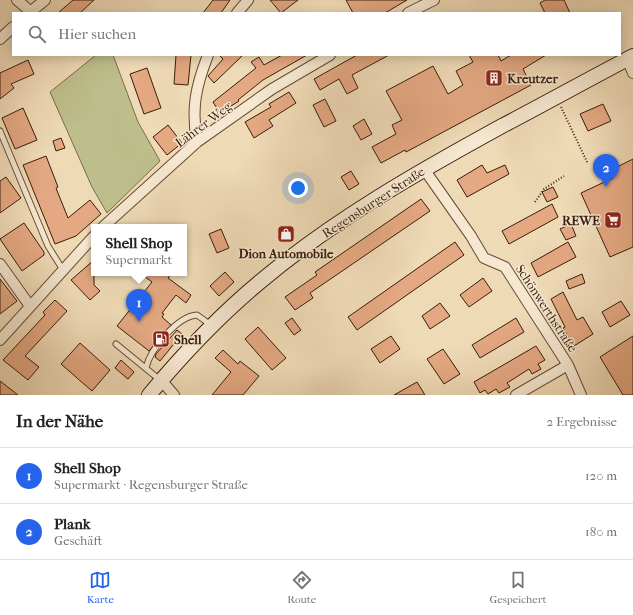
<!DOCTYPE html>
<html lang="de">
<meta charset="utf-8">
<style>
:root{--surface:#fff;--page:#f2f2f2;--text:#222;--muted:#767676;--line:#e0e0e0;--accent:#2563eb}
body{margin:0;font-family:"IM FELL French Canon",serif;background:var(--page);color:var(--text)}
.you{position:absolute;left:298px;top:188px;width:14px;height:14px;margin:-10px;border:3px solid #fff;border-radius:50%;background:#1a73e8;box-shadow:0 0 0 6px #1a73e833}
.badge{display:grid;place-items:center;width:26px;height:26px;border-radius:50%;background:var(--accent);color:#fff;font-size:13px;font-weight:700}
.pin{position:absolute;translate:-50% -33px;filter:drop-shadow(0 1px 2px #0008)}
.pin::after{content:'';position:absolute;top:21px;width:14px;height:12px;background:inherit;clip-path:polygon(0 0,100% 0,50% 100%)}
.popup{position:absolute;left:91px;top:224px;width:96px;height:52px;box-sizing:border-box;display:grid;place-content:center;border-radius:0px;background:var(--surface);filter:drop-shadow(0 1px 3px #0005);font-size:13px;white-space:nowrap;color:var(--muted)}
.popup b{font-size:15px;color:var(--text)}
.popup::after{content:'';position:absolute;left:50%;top:100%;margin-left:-8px;border:8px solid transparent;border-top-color:var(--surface)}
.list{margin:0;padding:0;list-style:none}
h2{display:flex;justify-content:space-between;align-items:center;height:52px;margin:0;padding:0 16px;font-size:17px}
h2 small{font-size:13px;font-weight:400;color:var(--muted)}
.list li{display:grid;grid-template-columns:26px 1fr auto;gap:12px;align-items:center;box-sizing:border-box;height:56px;padding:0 16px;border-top:1px solid var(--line)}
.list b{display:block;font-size:15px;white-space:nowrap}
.list p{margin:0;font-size:13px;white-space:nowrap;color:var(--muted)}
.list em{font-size:13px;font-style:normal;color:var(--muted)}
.icon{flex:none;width:22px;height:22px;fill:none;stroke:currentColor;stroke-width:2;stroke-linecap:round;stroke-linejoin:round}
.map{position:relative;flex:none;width:633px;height:395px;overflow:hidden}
.search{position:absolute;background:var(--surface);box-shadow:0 2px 10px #0003;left:12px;right:12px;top:12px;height:44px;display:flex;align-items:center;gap:10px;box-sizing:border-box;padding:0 14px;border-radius:0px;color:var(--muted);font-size:15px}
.sheet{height:164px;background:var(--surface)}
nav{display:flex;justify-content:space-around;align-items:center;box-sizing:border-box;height:56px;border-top:1px solid var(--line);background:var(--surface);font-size:11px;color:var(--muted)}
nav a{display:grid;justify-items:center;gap:2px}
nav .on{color:var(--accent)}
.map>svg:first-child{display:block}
.green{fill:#bdbe8b;stroke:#7b6d4b}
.building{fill:#e4a882;stroke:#391c0b}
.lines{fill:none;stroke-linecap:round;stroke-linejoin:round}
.service-casing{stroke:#664c36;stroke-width:7}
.minor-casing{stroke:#664c36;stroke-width:12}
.secondary-casing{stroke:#391c0b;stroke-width:16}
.path{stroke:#391c0b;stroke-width:2;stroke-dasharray:1 2;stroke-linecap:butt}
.service{stroke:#f5e7d0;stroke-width:5}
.minor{stroke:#f5e7d0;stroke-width:10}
.secondary{stroke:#f5e7d0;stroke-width:14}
.labels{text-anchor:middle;stroke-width:3;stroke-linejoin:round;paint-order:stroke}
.poi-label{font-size:13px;font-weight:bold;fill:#391c0b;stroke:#f5e7d0;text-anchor:start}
.street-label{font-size:13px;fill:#391c0b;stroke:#f5e7d0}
</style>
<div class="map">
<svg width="633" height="395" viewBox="0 0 633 395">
<rect width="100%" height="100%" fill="#efdab6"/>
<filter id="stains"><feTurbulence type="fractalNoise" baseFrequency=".005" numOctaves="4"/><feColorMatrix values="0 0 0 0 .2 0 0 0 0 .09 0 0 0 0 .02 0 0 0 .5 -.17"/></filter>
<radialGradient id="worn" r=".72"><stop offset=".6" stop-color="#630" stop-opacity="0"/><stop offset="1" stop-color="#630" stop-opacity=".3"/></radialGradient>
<path class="green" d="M96,55h17l25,67 22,39 -53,52 -15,-26 -42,-95z"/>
<path class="building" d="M73,0h21l-14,13h-22z
M213,0h17l-9,13h-18z
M270,0h28l-17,13z
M346,0h61l-22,13h-32z
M545,0h19l6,13h-25l-5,-10z
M176,55h15l-3,30 -14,-1z
M219,55h24l-29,28 -6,-7 15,-17z
M282,55h25l-44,25 -25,20 1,1 -19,12 -7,-11 43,-34 -5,-6 8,-5 5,8z
M357,55h32l-37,20 6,13 -11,6 -8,-15 -19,11 -6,-11z
M469,55h29l3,6 10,-6h35l-23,14 8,16 -125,67 -1,-2 -24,13 -9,-16 24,-13 -4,-9 10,-5 -16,-29 47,-25 15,28 15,-9 -7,-14 17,-9z
M28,60l6,14 -23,10 3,4 -14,11v-26z
M147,68l14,40 -17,6 -14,-40z
M289,92l7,11 -27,17 4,6 -19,12 -9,-16 26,-15 -2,-3z
M325,99l11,22 -12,6 -11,-22z
M603,104l8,17 -23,10 -8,-17z
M23,108l14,32 -22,9 -13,-31z
M364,119l8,15 -11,6 -8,-14z
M168,125l14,18 -15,12 -14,-18z
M61,138l4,10 -9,3 -3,-10z
M46,156l12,31 -2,1 12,30 22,-18 11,14 -25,22 -21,8 -32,-79z
M633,159v88l-23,10 -29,-64 32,-15 -4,-7z
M482,165l5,8 18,-8 4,9 -42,23 -10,-17z
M351,171l8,13 -10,6 -8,-13z
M6,177l15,21 -21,15v-32z
M553,187l5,10 -11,5 -5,-10z
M421,199l9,12 -120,82 3,5 -18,12 -10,-13 32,-22 -2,-3z
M552,204l6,13 -49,27 -7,-13z
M24,223l20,29v3l-22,16 -22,-32z
M571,224l5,12 -10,4 -6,-11z
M221,229l8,19 -12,5 -8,-19z
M455,242l9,13 -107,75 -9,-13z
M568,242l8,15 -38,20 -7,-14z
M94,260v25l6,6 -10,9 -19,-20z
M225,272l9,10 -15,14 -9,-10z
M140,273h32l-4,5 23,17 -5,8 -10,-8 -14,18 2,1 -2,3 9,8 -22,26 -32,-25 35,-44z
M582,274l3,9 -16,6 -3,-8z
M483,278l9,13 -23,16 -9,-12z
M0,279l17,22 -17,13z
M563,292l14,28 6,-3 10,17 -19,12 -11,-18 2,-1 -14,-28z
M55,300l12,11 -42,45 14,11 -11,13 -25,-20 42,-45 -2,-3z
M621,301l9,14 -20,12 -8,-15z
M440,303l10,13 -20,13 -8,-13z
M292,318l9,12 -7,5 -9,-12z
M516,318l8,14 -44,26 -8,-13z
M258,327l28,31 -14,12 -27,-31z
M177,330l5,4 -22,27 -5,-4 1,-3z
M391,336l9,13 -20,14 -9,-14z
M633,336v59h-10l-23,-38z
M80,343l30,27 -18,21 -31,-27z
M536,346l9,14 -7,4 3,5 -9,5 -3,-5 -22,14 3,4 -11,6 -3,-4 -8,5 -3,-4 -5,3 -6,-11z
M443,349l17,25 -16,10 -17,-25z
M223,350l15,14 2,-3 19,15 -16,19h-31l19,-23 -16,-14z
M121,360l13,12 -6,7 -13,-11z
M0,381l18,14h-18z
M417,382l8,13h-31z"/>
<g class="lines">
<defs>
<path id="service" d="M0,131l48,115 15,24
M116,344l44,36
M146,368c4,-19 32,-52 51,-53l14,10"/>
<path id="minor" d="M17,0l14,12
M29,13l16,-13
M237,13l11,-13
M408,13l26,-13
M0,39l13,-12
M627,59l6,14
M197,142c-6,-34 -1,-56 11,-87
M424,169l47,67 13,22 21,9 63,98 13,30
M103,227l94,-85 75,-53 58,-34
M0,264l30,42
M0,340l94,-104
M161,380l13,15
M516,395l52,-30"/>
<path id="secondary" d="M149,395c34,-41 71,-80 112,-114 74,-62 157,-109 241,-155 44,-23 87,-47 131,-70"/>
</defs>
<use href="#service" class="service-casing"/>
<use href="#minor" class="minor-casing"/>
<use href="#secondary" class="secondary-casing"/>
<path class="path" d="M561,107l27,57
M535,202l9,-13 20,-13"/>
<use href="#service" class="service"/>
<use href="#minor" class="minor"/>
<use href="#secondary" class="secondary"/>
</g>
<defs>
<symbol id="building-square" viewBox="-11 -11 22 22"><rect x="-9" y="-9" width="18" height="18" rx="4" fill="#8f2418" stroke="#f5e7d0"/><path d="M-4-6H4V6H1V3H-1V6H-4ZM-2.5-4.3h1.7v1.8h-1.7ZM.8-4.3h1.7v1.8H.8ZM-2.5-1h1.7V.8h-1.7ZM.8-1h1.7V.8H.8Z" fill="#fff"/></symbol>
<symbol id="supermarket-square" viewBox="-11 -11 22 22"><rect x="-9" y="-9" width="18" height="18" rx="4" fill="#8f2418" stroke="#f5e7d0"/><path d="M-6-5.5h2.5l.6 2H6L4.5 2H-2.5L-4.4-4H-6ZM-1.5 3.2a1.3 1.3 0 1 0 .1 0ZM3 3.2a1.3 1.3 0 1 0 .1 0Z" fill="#fff"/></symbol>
<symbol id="shop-square" viewBox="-11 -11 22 22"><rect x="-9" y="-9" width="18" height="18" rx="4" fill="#8f2418" stroke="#f5e7d0"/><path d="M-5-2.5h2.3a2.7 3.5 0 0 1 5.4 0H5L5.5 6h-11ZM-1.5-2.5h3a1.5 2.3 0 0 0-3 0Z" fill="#fff"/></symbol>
<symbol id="fuel-square" viewBox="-11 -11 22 22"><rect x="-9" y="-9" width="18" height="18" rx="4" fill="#8f2418" stroke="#f5e7d0"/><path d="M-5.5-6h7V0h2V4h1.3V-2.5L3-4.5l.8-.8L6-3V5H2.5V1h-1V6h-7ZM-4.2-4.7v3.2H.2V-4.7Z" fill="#fff"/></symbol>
</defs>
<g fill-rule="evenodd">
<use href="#building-square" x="484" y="68" width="20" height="20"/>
<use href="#supermarket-square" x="603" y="210" width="20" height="20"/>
<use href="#shop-square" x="276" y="224" width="20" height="20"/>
<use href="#fuel-square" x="151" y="329" width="20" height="20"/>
</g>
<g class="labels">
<g class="poi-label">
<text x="507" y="83">Kreutzer</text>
<text x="600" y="225" text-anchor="end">REWE</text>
<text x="286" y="258" text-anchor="middle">Dion Automobile</text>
<text x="174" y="344">Shell</text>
</g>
<g class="street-label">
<text transform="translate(203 124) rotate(-37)" y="5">Lährer Weg</text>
<text transform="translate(373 202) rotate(-33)" y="5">Regensburger Straße</text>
<text transform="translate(547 308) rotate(57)" y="5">Schönwerthstraße</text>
</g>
</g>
<rect width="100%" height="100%" filter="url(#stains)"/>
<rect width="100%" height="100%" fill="url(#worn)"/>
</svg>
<div class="you"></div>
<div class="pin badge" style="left:139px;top:322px">1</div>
<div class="popup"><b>Shell Shop</b>Supermarkt</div>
<div class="pin badge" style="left:606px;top:187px">2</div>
<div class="search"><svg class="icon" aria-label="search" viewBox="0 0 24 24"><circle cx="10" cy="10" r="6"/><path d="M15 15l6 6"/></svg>Hier suchen</div>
</div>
<section class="sheet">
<h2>In der Nähe<small>2 Ergebnisse</small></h2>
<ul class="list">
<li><span class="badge">1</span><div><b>Shell Shop</b><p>Supermarkt · Regensburger Straße</p></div><em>120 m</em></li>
<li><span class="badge">2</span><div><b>Plank</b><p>Geschäft</p></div><em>180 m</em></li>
</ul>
</section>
<nav>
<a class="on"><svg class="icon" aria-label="map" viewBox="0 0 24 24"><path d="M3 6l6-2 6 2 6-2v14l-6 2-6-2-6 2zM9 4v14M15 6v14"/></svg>Karte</a>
<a><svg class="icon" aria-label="directions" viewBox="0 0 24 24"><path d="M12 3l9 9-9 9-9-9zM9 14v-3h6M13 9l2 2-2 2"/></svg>Route</a>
<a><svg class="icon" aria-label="saved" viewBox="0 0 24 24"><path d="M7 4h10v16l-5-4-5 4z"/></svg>Gespeichert</a>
</nav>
